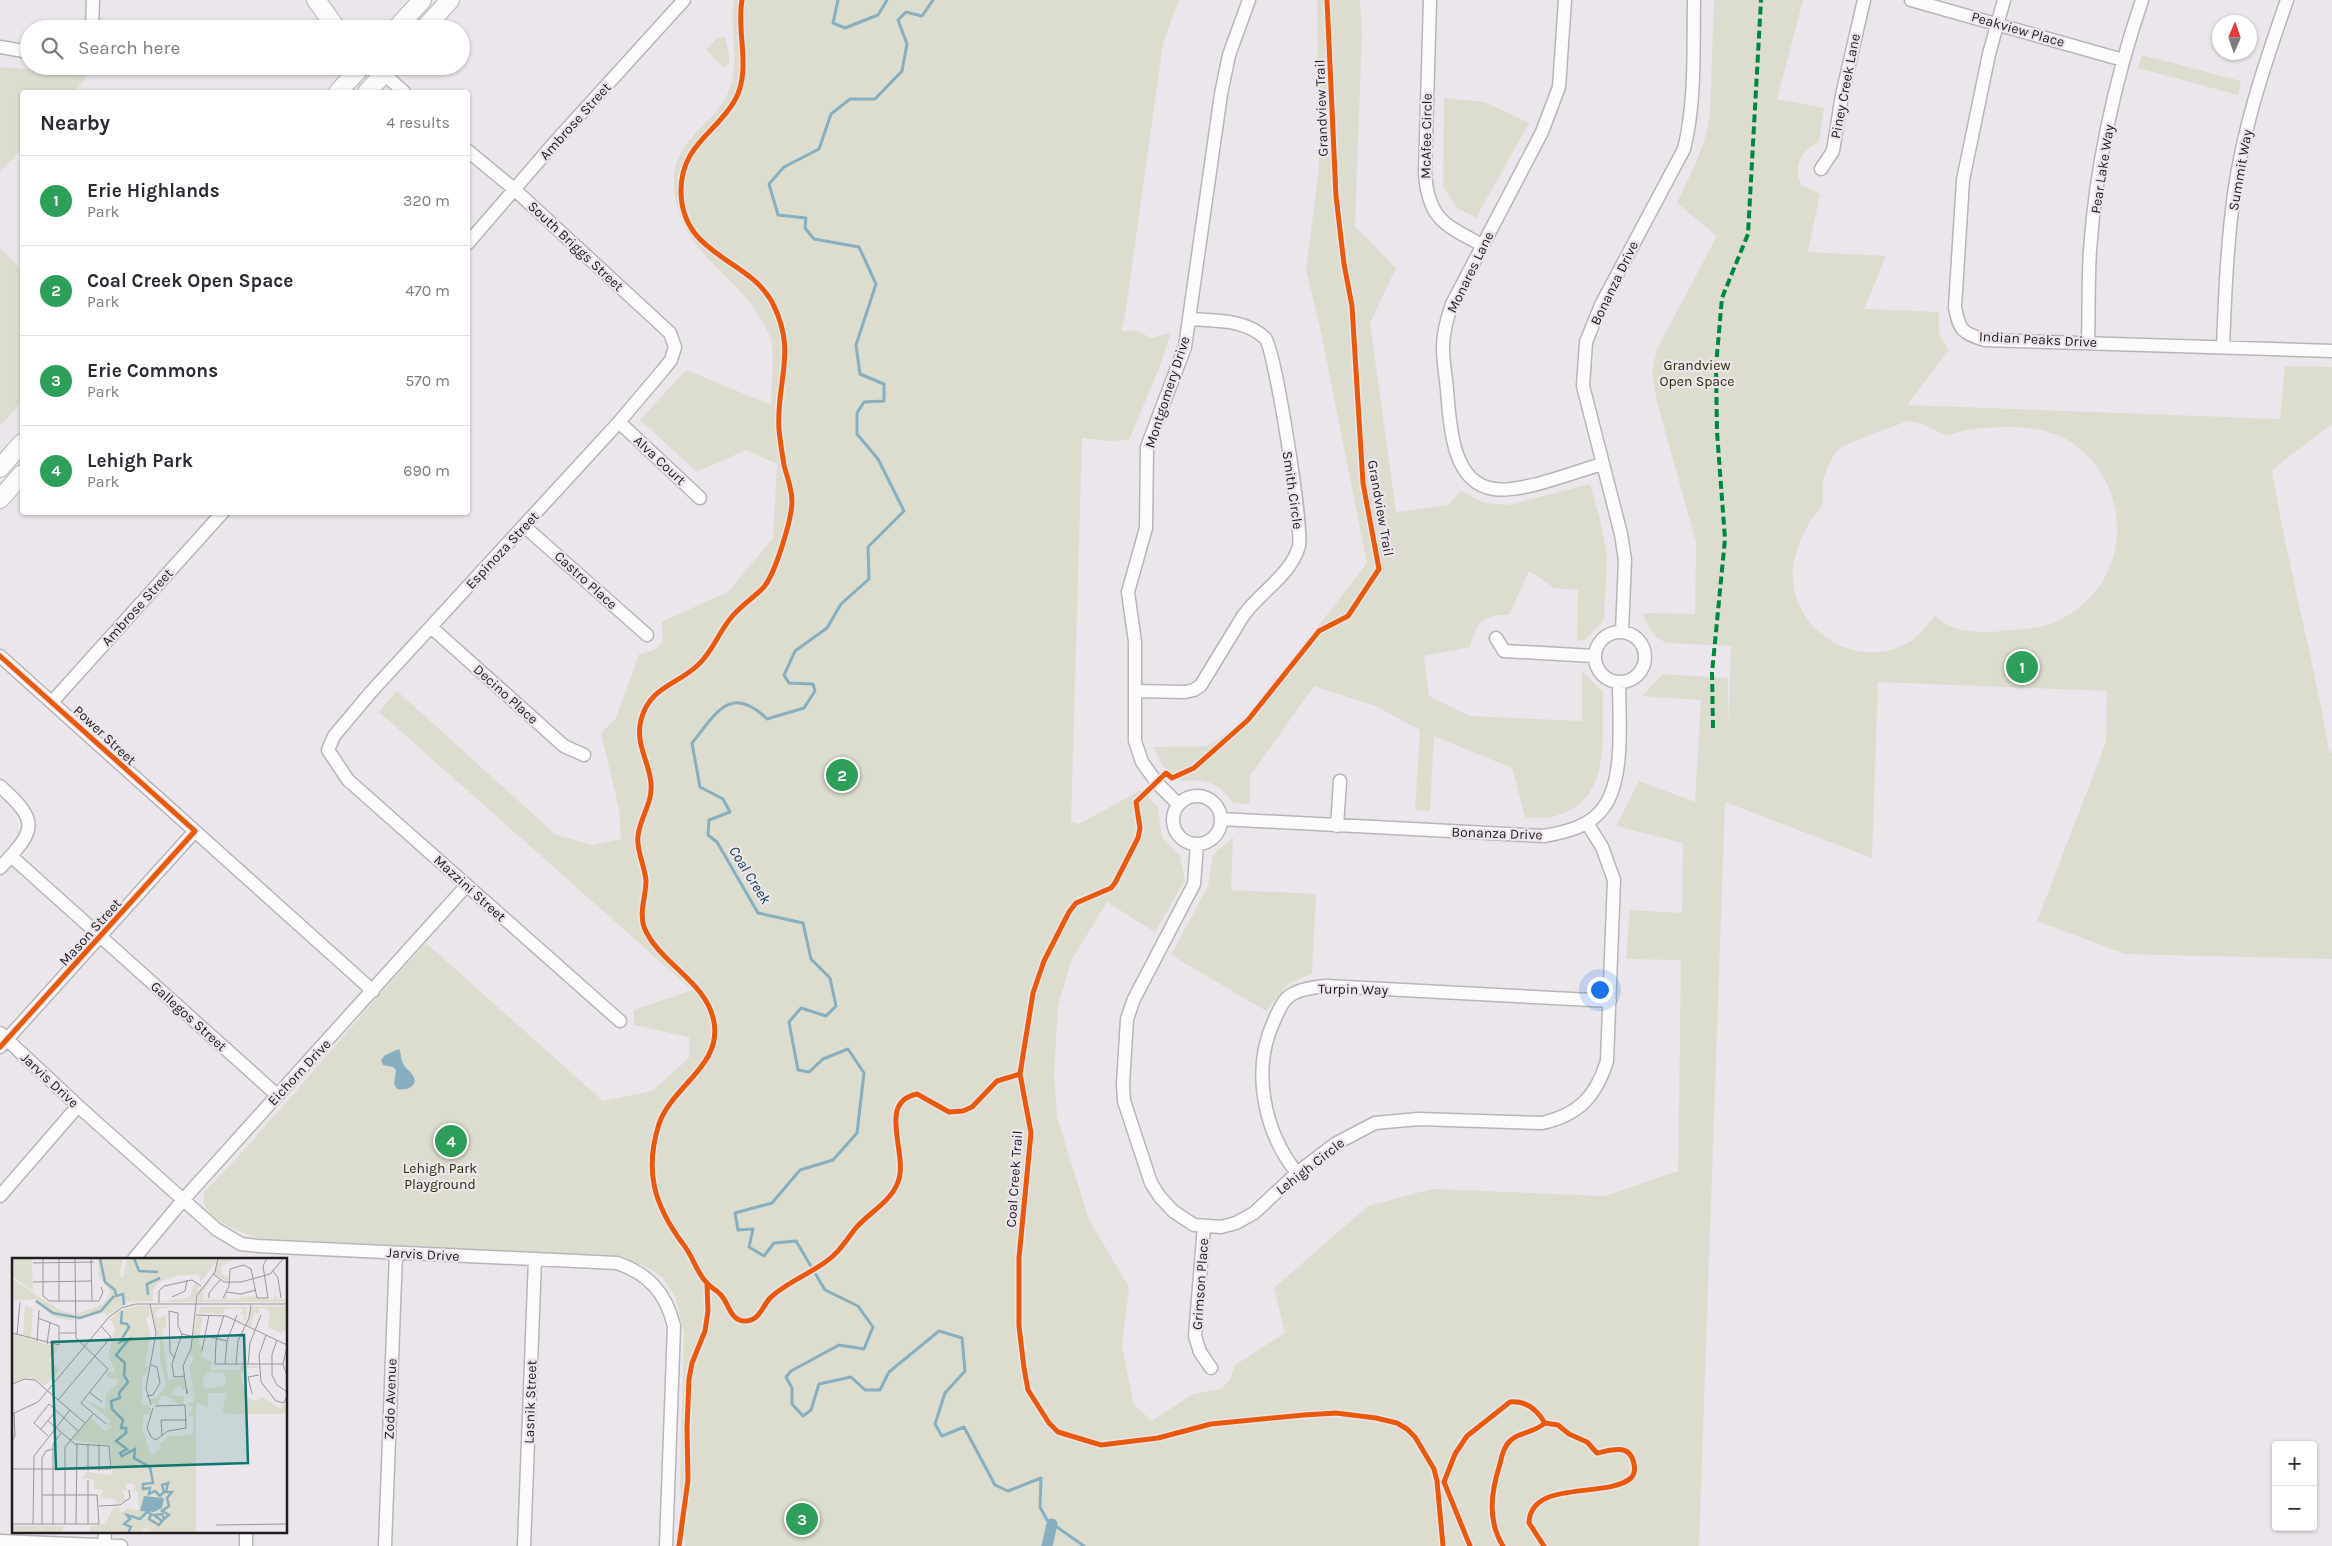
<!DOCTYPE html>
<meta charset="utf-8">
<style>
:root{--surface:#fff;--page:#f2f2f3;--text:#2b2b33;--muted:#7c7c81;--line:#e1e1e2;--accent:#676367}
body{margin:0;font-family:Karla,sans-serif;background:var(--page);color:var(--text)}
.controls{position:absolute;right:15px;bottom:15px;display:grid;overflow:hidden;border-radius:5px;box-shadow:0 1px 4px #0004}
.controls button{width:45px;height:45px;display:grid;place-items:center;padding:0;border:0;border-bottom:1px solid var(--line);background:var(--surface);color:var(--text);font:25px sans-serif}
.compass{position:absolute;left:2212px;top:15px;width:45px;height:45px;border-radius:50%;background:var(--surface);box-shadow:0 1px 4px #0004;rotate:2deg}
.you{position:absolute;left:1599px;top:989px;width:18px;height:18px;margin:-12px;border:4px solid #fff;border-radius:50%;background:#1a73e8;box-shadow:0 0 0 8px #1a73e833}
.badge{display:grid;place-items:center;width:32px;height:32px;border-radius:50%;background:var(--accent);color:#fff;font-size:16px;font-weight:700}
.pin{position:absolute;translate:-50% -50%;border:2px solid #fff;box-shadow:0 1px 5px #0006}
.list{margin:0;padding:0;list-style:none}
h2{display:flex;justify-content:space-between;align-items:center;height:65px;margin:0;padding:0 20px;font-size:21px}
h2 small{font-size:16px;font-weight:400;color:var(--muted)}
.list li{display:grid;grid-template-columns:32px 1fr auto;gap:15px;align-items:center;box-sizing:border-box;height:90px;padding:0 20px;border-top:1px solid var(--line)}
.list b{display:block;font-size:19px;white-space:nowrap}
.list p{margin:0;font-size:16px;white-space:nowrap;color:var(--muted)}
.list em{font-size:16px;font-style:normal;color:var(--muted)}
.icon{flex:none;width:28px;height:28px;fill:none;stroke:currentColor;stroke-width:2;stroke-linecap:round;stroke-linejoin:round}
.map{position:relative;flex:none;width:2332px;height:1546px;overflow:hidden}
.search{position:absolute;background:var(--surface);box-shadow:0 1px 4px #0004;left:20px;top:20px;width:450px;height:55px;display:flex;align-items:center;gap:12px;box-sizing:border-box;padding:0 18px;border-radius:28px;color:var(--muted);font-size:19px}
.panel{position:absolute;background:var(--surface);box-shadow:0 1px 4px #0004;left:20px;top:90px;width:450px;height:425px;border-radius:5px}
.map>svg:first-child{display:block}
.green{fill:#dcddce;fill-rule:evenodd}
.water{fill:#88afc0}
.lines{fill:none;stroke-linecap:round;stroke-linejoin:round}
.stream{stroke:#88afc0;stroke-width:3}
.canal{stroke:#88afc0;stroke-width:11}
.street-casing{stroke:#b8b4b8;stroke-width:15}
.secondary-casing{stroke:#b8b4b8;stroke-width:20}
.street{stroke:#fcfbfc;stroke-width:12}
.secondary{stroke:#fcfbfc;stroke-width:18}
.quiet{stroke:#00873e;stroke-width:4;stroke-dasharray:8 4;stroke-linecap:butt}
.cycleway-casing{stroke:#ede4ec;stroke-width:8}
.cycleway{stroke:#e8590c;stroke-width:5}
.labels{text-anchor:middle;stroke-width:4.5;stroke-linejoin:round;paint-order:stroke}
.street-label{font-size:14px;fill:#201d20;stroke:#ede4ec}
.park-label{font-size:14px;fill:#282d05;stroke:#ede4ec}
.water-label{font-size:15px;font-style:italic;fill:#083f4f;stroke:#ede4ec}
.inset-river{fill:none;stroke:#88afc0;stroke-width:2.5}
.inset-road{fill:none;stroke:#9a969a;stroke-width:1}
.view{fill:#0f766e;fill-opacity:0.15;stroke:#0f766e;stroke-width:2.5}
.inset-edge{fill:none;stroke:#201d20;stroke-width:2.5}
</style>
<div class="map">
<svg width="2332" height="1546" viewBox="0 0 2332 1546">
<rect width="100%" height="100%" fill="#ebe6eb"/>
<path class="green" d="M734,0h445l-16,43 -38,273 -4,15 15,-1 15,8 20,-5 -11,33 -31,74 -20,1 -27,-3 -11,384 8,2 62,-34 17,17 4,31 18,18 5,24 -30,52 -48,-30 -36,59 -13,45 -4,68 3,43 32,103 40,67 -7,59 12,59 18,16 41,-27 28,-5 9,-9 5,-15 50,-32 -11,-45 94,-82 64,-17 173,7 73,-25 3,-211 -55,-1 4,-49 52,3 1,-70 -67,-17 23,-45 56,21 6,-102 -59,-4 21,-22 65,4v52l3,-84 -64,-3c-11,-4 -23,-18 -23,-30l51,1 1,-72 -39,-140 -5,-29 5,-24 60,-113 -40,-33c14,-30 29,-57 33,-90l4,-113h89l-26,99 47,9 -5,34c-18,8 -26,24 -18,43l19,9 -12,58 78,4 -22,53 75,3v22l10,16 -42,55 373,14 5,-53 47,1v57l-60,46c15,94 41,186 57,280l3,4v205l-207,-5 -88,-33 69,-179 1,-51 -229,-9 -6,176 -147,-56 -26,744h-1014l-5,-61 4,-153 -9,-36 -13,-19 -15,-10 -27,-10 -364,-19c-19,-7 -61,-22 -51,-47 77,-79 146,-167 221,-248l177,158 49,-10 37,-33v-21l-55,-12v-15l58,-20 -313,-278 18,-21 159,144 37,10 28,-6 -2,-30 -18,-76 15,-15 23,-64c22,-5 27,-9 22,-32l67,-30 45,-54 4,-74 -31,-14 -49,22 -57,-52 46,-50 85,35c0,-18 4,-48 0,-65 -1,-5 -5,-12 -8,-17 -26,-51 -85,-69 -89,-137 -2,-47 35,-57 52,-89 16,-30 3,-65 8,-97zM1907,421l15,3 25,12c18,-7 34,-8 52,-9 23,-1 50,2 70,14 56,35 65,116 17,160 -10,10 -24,19 -38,24 -15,4 -30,4 -45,6 -20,2 -55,2 -68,-16 -9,12 -18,24 -33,31 -51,23 -113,-19 -109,-76 1,-16 11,-40 20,-53 3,-4 8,-8 9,-12 2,-7 0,-16 1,-23 2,-9 9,-28 17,-33 14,-10 49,-20 67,-28z
M1317,0h43l2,32 -7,194 41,42 -26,55 26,189 52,-7 13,-14 23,12 25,2 81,-21 10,35 7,37 -3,64 -19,20 -8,1 1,-51 -24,-2 -25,-17 -20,44c-26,-1 -33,7 -39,32l-46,9 5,40 41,20 112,5v-50l21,21c-1,47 9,112 -52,125 -8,2 -18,0 -26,0l-13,-49 -78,-32 -4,75 -15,-1 5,-80 -45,-24 -61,-20 -64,90v28l-17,-1c-15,-21 -27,-24 -51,-22l-19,-15 -10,-19 55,-1 40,-29 119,-154 -46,-231 -15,-62 13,-102z
M718,37h7l4,16v11l-5,4 -18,-18z
M2142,55l99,26 -3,14 -100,-27z
M0,67l69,5 13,-3 5,8 -13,15h-52v57l-22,23z
M1444,98l41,4 44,21 -53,95 -20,-11 -13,-21z
M0,248l22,22v132l-22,24z
M1233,837l-2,53 85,4 -4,80 -23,9 -23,28 -95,-56 37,-69 5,-31z"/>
<path class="water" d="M399,1049c3,5 1,11 5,16 2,4 6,6 8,9 8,12 -5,17 -15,15l-3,-5 2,-14 -3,-3 -10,-2 -2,-5 4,-5z"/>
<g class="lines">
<path class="stream" d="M838,0l-5,23 12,5 33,-13 9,-15
M933,0l-11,16 -16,-4 -8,8 9,24 -5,27 -27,28h-25l-19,15 -12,35 -35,18 -15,17 9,31 28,3 -1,10 9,11 45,8 17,37 -20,61 4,29 24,10v17l-20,1 -7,11v21l21,25 26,52 -36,36 1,32 -28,25 -14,24 -32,23 -11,24 5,8 24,1 2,7 -11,17 -37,11c-36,-36 -51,-6 -75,24l8,44 23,12 7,13 -21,8 -1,15 9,7 41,71 45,10 8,36 19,19 6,28 -10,10 -25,-8 -12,14 9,48 11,2 14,-13 25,-10 16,24 -7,60 -24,27 -33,10 -28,33 -37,10 3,17 15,-1 -4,18 15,9 10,-13 22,-2 29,49 33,16 15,21 -9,22 -25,-4 -48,26 -5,6 6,11v16l11,12 8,-6 8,-26 32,-7 14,13h15l9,-18 50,-41 23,7 3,33 -20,22 -10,31 7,12 22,-9 31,58 13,6 33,-13 -1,29 7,13 37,26"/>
<path class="canal" d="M1047,1546l5,-22"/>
<defs>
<path id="street" d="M1430,0l-5,173c3,46 20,52 57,72
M1565,0l-6,87 -17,45 -90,172c-5,14 -9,29 -9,44 0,14 3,29 4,42 3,33 4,93 47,99 28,4 80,-17 108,-25
M1911,0l212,60
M2004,0l-15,54 -26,126 -8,127c4,23 7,26 30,33l347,11
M92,29l1,-29
M0,47l29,5
M384,74l20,18
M468,151l46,38 156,144 5,14 -4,13 -8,10 -44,52 -248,270 -37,44 -6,14 20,30 272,241
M1821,169l12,-18 9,-56 22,-95
M468,243l88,-102 128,-141
M2088,342c1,-30 0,-61 2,-92 6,-84 25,-170 52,-250
M2223,347c2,-51 4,-102 11,-153 9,-66 31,-131 53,-194
M619,422l81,76
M524,526l123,109
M431,627l133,119 20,9
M1595 657a25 25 0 1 1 50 0a25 25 0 1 1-50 0Z
M1622,632l3,-72 -4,-26 -38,-148 3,-44 15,-37 83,-156c12,-48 9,-100 10,-149
M1496,638l8,13 90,5
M0,656l373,335
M1136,691l49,1 9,-2 7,-5 42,-69c17,-24 48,-41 56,-70 4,-18 -24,-198 -34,-208 -20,-19 -49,-17 -75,-19
M52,702l171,-190
M0,786c41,37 35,44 0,82
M1173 820a24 24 0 1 1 48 0a24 24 0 1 1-48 0Z
M1178,804l-21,-21 -15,-21 -7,-21v-99l-7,-50 18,-64 1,-81 38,-100 36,-253 8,-39 20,-55
M1221,819l323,17c22,-4 46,-9 60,-29 21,-29 15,-90 15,-124
M1337,826l3,-45
M1197,844l-3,40 -60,115 -7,20 -4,65 1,17 27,82 9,14 13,14 21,14 27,2 15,-4 18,-10 43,-40 38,-29 40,-21 43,-4 124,4c37,-8 54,-27 65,-62l7,-181 -12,-33 -15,-24
M11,856l266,239
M0,1033l78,73 138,123 25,15 17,2 359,17c32,11 49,30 57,63l-8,220
M0,1047l195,-216
M1297,1173c-33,-41 -46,-103 -23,-152 3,-7 7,-17 13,-23 9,-9 28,-11 40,-12l283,15
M0,1196l78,-90
M1204,1226l-9,110 5,16 11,16
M133,1260l50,-60 284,-315
M0,1541l121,5
M104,1546l1,-14
M246,1546v-14
M385,1546l11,-293
M524,1546l11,-287"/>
<path id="secondary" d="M316,0l21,29
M396,29l26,-29
M424,29l26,-29
M338,92l24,-26
M367,92l24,-26
M0,468l22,-25
M0,499l22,-25"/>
</defs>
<use href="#street" class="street-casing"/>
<use href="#secondary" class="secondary-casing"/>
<use href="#street" class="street"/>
<use href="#secondary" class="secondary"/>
<path class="quiet" d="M1713,728l-1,-55 13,-134 -8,-107 -1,-66 6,-68 26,-64 13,-234"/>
<defs>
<path id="cycleway" d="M742,0c-6,33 10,69 -7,100 -19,34 -55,45 -54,93 2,63 67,65 91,109 26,50 4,78 7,127 1,12 3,24 5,36 3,12 8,24 8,36 0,18 -17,74 -29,87 -11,11 -24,19 -33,31 -12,15 -18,33 -32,46 -21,20 -49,22 -57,55 -6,24 8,41 10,63 2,20 -11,34 -13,53 -2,14 7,30 8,45 0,15 -7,31 -2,46 15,37 63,54 70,95 8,44 -42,64 -55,102 -15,47 -5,81 24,120 10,12 13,28 24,39 4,5 10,7 14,12 8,9 9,25 23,26 15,1 18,-14 26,-23 14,-14 37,-23 54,-35 14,-9 21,-21 31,-34 12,-15 36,-27 43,-47 11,-28 -22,-80 19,-88l32,18 14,-1 9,-4 25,-26 23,-7 11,59 -12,125v68l5,42 4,22 21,33 9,9 43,13 57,-7 53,-14 93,-9 32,-2 40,5 21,5 10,6 8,8 19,32 3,12 6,65
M0,656l195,175 -195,216
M1020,1074l13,-81 11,-32 25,-49 7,-9 35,-15 4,-5 23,-45 2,-10 -4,-26 30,-29 6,5 22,-10 54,-48 71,-89 29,-15 31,-47 -16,-86 -11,-177 -8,-42 -8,-68 -9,-196
M679,1546l9,-66 -1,-51 2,-50 3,-16 13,-32 3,-20 -1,-28
M1470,1546l-26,-64 11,-28 12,-18 43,-34c16,-2 27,8 35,21
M1503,1546c-16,-26 -12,-54 -3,-82 2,-9 4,-18 11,-24 8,-8 23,-7 34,-17
M1544,1546l-15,-23c1,-44 78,-24 102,-45 4,-4 4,-9 3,-14 -4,-21 -22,-14 -37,-11l-10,-11 -18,-8 -11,-9 -13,-2"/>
</defs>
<use href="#cycleway" class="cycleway-casing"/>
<use href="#cycleway" class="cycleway"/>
</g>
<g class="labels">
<g class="street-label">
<text transform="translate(2018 29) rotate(16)" y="5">Peakview Place</text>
<text transform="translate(1845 86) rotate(-79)" y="5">Piney Creek Lane</text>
<text transform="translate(1321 108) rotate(-92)" y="5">Grandview Trail</text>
<text transform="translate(575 121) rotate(-48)" y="5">Ambrose Street</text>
<text transform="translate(1426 136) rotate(-89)" y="5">McAfee Circle</text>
<text transform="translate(2102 169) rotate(-81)" y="5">Pear Lake Way</text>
<text transform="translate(2240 170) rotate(-80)" y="5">Summit Way</text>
<text transform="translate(576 246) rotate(43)" y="5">South Briggs Street</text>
<text transform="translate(1470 272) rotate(-64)" y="5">Monares Lane</text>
<text transform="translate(1614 283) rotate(-64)" y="5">Bonanza Drive</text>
<text transform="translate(2038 339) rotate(3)" y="5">Indian Peaks Drive</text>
<text transform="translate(1167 392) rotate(-72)" y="5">Montgomery Drive</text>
<text transform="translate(660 460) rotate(43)" y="5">Alva Court</text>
<text transform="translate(1293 490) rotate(82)" y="5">Smith Circle</text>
<text transform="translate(1381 508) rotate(80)" y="5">Grandview Trail</text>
<text transform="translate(502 550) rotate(-47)" y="5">Espinoza Street</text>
<text transform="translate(586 580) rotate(42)" y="5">Castro Place</text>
<text transform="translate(137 607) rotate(-48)" y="5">Ambrose Street</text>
<text transform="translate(506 694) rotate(42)" y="5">Decino Place</text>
<text transform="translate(105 735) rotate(43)" y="5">Power Street</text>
<text transform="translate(1497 833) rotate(2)" y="5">Bonanza Drive</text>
<text transform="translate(470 888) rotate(42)" y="5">Mazzini Street</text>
<text transform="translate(90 932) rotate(-48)" y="5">Mason Street</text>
<text transform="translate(1353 989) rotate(1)" y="5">Turpin Way</text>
<text transform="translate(189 1016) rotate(42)" y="5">Gallegos Street</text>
<text transform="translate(299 1072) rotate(-47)" y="5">Eichorn Drive</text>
<text transform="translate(50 1080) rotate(43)" y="5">Jarvis Drive</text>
<text transform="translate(1310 1166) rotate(-38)" y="5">Lehigh Circle</text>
<text transform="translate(1014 1179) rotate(-86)" y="5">Coal Creek Trail</text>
<text transform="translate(423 1254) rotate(3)" y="5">Jarvis Drive</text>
<text transform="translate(1200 1284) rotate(-86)" y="5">Grimson Place</text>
<text transform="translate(390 1399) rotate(-88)" y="5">Zodo Avenue</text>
<text transform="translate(530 1402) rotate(-88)" y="5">Lasnik Street</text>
</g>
<g class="park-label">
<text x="1697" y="370">Grandview<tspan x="1697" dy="16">Open Space</tspan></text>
<text x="440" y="1173">Lehigh Park<tspan x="440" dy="16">Playground</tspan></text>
</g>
<g class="water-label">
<text transform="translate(750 875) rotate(58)" y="5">Coal Creek</text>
</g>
</g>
<g transform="translate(12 1258)">
<rect width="275" height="275" fill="#ebe6eb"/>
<path d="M0,0h20l1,33 -21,-15zM86,0h25l-4,18 4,2 4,-20h89v4l-16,21 -1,-8h-19l-21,7 -6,8v11l-25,1 -22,14 -1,-4 -28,8v-6l26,-10 8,-12 -12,-15zM206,0h26l-15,3 -6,5 -2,-2 1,11 6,2 -1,4 -13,-7zM202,18l-11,15v9l21,-1v-3l2,-2 1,6 25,-4 15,4 7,-1 1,-9 1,9h11v3h-89l1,-12zM0,21l48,31 14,4v7l-21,-4 -19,-18 -22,2zM183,24l4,4 -4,16h-35l30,-5zM13,47l8,3 -2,31 -8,-3zM124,48h13l1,10 -4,2 4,17 -5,31h4l-3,9h-4v31l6,-2 3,5 -1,6 -5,-2 -2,5 -1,9 9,29 10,-8 -1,-4 8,-7 25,-3v-18h-5l5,-9 -6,-2 2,-3 5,1v-8h-5l7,-2 -7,-5 4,-1 -4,-19 5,-11 -4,-3 3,-26 5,-12 10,1h-5l-5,28 4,1v11l10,5 -2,8h30l1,-4h17v2h-11l-7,6 6,23 10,4 6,-4 19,12 2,-4 4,1v8h-58l-7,-2 5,-19h-19v14l-12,-4v130h-45l-6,-5 -6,5h-50l1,-6 16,-4 7,-15 6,-1 1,6 8,-5 11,3 -1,-18 -2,-3 -5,2 5,-6 -6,-3 -5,2 2,6 -5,-2 4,11 -11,5 2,-5 -16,-3 3,-7 -10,-1v-8l-5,-3 -7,1 4,-7 27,3 -3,-30 -38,-5 18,-22 15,13 7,-4 -5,-2 4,-4 -26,-21 20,9 1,-15 11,-10v-6l-6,1 -5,-4 3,-4 7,2 -8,-18 7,-26 -3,-9 -4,1 10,-10zM198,113l15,3 1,11 -22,4 -1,-12zM275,48v23l-6,4 -13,-6 2,-15 -5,-4h-6v7l-4,-3 -4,14 -4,-1 3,-18zM139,49h32l-23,1 -5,6 2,5 9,-4v12l-4,4 6,49 16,-3 2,11 -3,2 -4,-5 -8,10 13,2v-4v11l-4,1 -8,-6 -1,6v-7l-9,-3 -5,10 -8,-5 8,-3 9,-13 -6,-23v-24l-3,-1zM188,49h47l-1,12 -4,3 3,-8 -5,1 3,-4 -2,-3 -16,1 -1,5 -26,-1zM0,76l47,14 -10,12 11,9 -15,17 -15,-9 -18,5zM0,268h51v7h-51z" fill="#dcddce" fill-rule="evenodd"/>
<path d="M132,238l20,2 -2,10 -8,4 -14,-1z" fill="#88afc0"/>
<path class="inset-river" d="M88,0l5,24 10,8 1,6 7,-2 1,11M122,0l5,13 19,1M136,37l-1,-11 13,-6M24,43l17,12 27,5 21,-7 13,-15M110,53l-1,12 6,1 2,3 -9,15 9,-3 -13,16 9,8 -1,12 4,7 -9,11 1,5 -9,3 1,8 11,11 -2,8h5v5l-10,8 11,8 -7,4 2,3 13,-7 -1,9 16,9 3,16 -10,1v5l7,-1 -1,6 6,-3 5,5 4,-4 -2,-7 6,-2 -2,9h6l-5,6 2,8 -7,5 7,4 -5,4 -2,-5 -8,1 8,6 -3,4 -10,-6 2,-5 -4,-2 -7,7 -13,-4 3,4 -6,5 7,3 -3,6"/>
<path class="inset-road" d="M31,0v38l6,5h50l4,-9 -2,-5M47,0v43M63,0l1,80 32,31 -27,34 25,21M79,0l1,43M21,5l61,-1M261,13l5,7 3,20M201,16l11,8h17l29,-8 14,-16M21,24l59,-1M214,34l15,2 15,-4M160,39l13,-6 2,-11M197,40v-5l11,-13M211,40l6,-12 1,-17 14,-4 7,4 6,29h11l-5,-32 4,-8M147,45v-12l5,-5 28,-6 9,6M138,46l6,29 -10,55 5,17M184,57l30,1 61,29M212,57l-8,26 -1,23h68M0,75l47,12v-19l-21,-8M48,75h16M5,77l3,-33M254,77l-7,20 2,27 15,19 8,2 3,-7M194,78l21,5M265,82l-5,14v21l5,10 10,7M25,83l2,-31M35,86l3,-22M275,88l-4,18 4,12M190,93l7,-36M163,100l-5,-6 -1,-41 9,2v13l4,8M213,106l2,-23 10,-26M224,106l2,-23 11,-23 2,-13M236,106l2,-21 11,-28M173,118l-11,1 -2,-13 10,-30 9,2M0,126l13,-5 10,1 50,43M175,131v5l-4,-28 8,-18 6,-53 18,-23 3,-14M77,134l13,10M240,136l-4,-17 11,-2M135,138l6,-1 7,-12 -3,-16 -6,-2M46,142l53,-63 -10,-11M143,148l30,-1M141,150l-6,20 4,9 5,3 12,-9 18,-3 -1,-23M0,156l26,-12 71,-85 12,-9 15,-4h151M29,171l14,-17M150,177l-1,-15h26M36,178l-14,-13 15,-19 29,27M0,183l3,-5 -1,-23M0,211h99l-2,-23 -34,-2 -27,-23M76,213v-27M87,213v-27M87,248l21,-1 10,-7 -1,-8M0,266h87l-2,-29h-55M21,266l1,-68 36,-46M30,266v-66l4,-7 7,-2M41,266v-80l8,-11M53,266v-77l28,-33M64,266l1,-80M76,266v-44M204,267l71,-1"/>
<path class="view" d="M232,77l4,128 -192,6 -4,-127z"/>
<rect width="275" height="275" class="inset-edge"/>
</g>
</svg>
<div class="controls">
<button>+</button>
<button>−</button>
</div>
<svg class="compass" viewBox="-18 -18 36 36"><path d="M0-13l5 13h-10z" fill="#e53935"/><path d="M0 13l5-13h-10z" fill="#7c7c81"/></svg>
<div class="you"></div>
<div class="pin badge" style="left:2022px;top:667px;background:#2e9e5b">1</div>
<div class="pin badge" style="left:842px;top:775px;background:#2e9e5b">2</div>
<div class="pin badge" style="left:802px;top:1519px;background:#2e9e5b">3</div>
<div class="pin badge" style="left:451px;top:1141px;background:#2e9e5b">4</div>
<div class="search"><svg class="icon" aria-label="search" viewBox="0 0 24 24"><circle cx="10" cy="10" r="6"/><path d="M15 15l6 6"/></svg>Search here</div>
<section class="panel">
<h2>Nearby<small>4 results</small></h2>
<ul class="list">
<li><span class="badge" style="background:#2e9e5b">1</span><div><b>Erie Highlands</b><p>Park</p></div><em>320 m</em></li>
<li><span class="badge" style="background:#2e9e5b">2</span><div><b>Coal Creek Open Space</b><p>Park</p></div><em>470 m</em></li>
<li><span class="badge" style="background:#2e9e5b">3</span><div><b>Erie Commons</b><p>Park</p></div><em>570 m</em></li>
<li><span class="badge" style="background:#2e9e5b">4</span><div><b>Lehigh Park</b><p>Park</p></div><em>690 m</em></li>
</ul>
</section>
</div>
